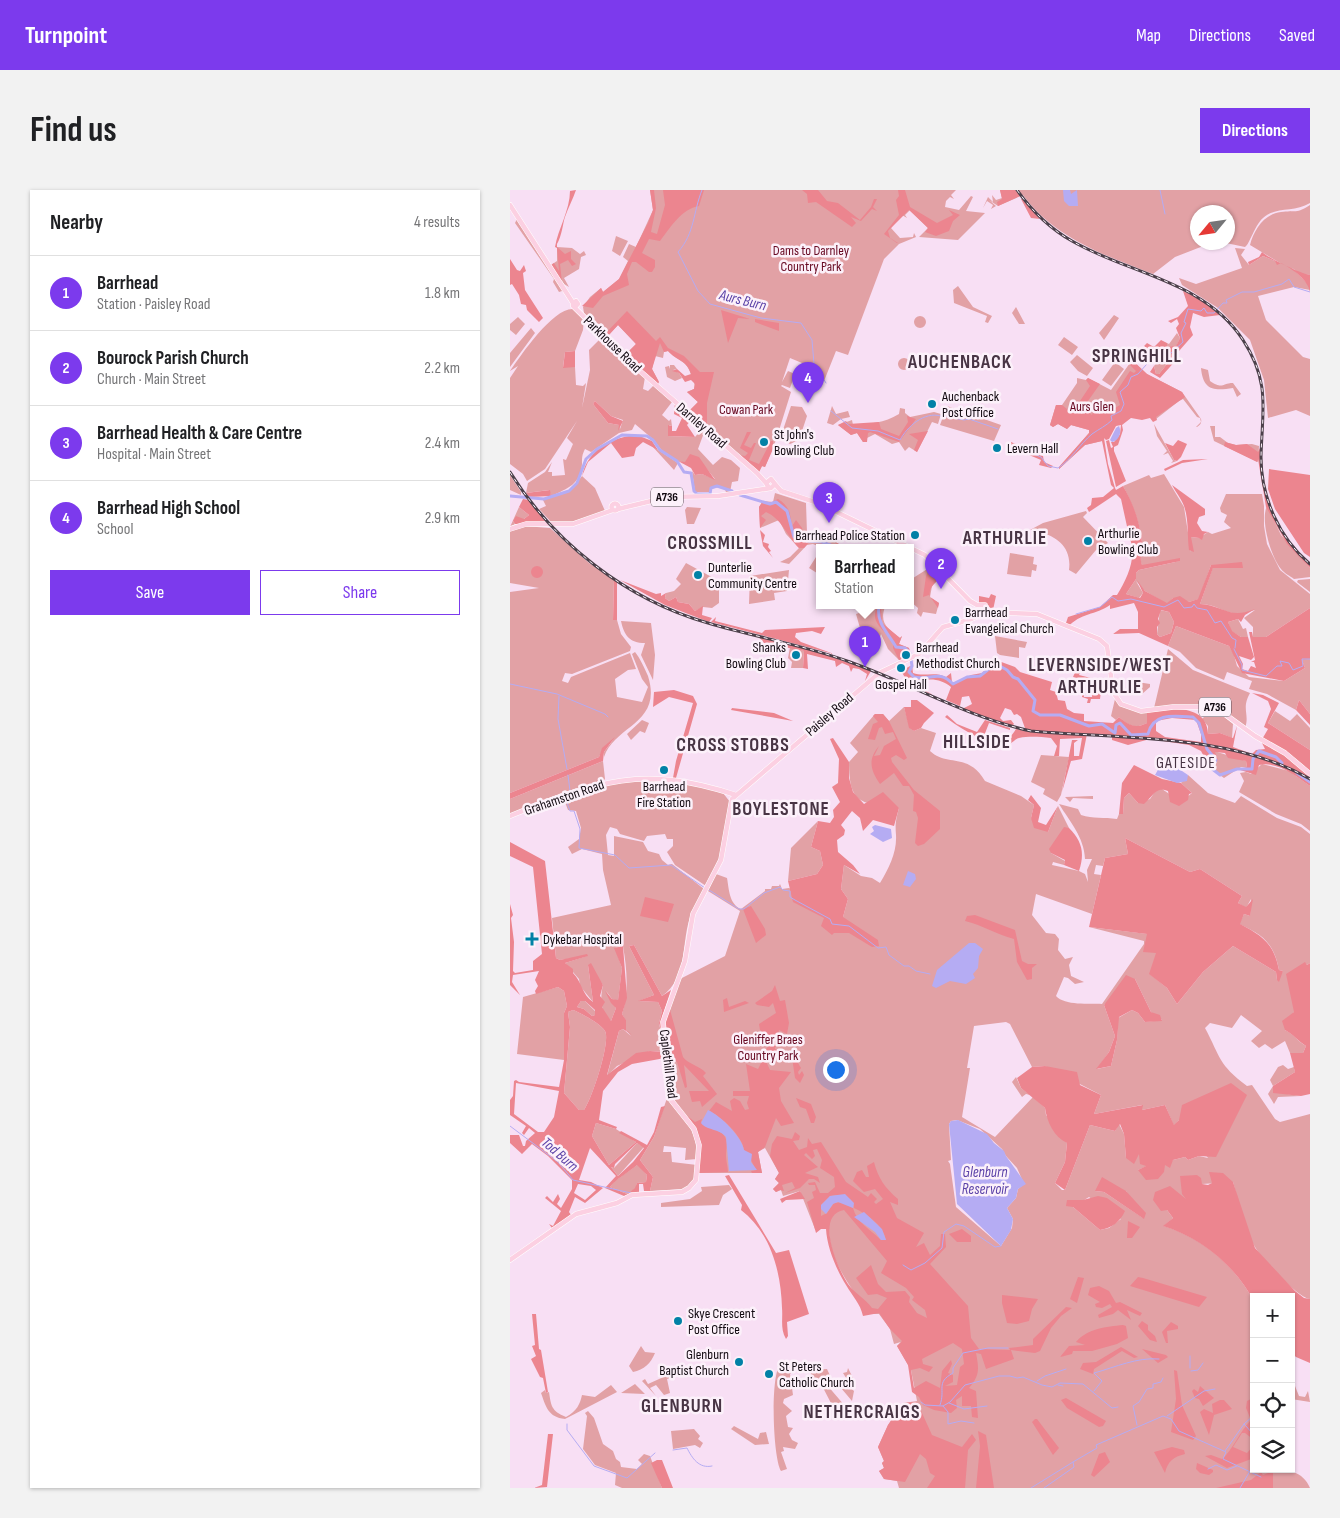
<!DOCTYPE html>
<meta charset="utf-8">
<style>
:root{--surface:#fff;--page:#f2f2f2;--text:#202124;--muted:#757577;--line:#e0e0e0;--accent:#7c3aed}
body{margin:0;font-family:"Sofia Sans Condensed",sans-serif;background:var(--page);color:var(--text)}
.controls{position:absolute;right:15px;bottom:15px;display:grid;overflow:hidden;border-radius:0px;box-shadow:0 1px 4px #0004}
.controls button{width:45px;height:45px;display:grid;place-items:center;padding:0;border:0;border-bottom:1px solid var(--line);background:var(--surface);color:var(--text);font:25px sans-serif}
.compass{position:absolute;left:680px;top:15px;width:45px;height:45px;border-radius:50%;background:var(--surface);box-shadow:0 1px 4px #0004;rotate:241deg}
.you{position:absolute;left:325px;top:879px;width:18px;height:18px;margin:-12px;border:4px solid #fff;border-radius:50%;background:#1a73e8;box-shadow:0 0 0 8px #1a73e833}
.badge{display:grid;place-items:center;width:32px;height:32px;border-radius:50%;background:var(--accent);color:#fff;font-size:16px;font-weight:700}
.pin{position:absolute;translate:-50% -41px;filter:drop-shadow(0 1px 2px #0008)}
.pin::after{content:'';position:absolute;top:26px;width:18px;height:15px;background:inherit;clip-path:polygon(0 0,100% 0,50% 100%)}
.popup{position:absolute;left:306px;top:354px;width:98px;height:65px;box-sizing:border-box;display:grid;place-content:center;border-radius:0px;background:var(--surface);filter:drop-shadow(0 1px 4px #0005);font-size:16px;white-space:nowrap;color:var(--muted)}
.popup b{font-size:19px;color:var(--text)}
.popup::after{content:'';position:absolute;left:50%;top:100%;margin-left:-10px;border:10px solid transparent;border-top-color:var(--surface)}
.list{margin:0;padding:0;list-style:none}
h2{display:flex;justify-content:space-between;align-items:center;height:65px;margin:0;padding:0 20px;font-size:21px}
h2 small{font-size:16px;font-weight:400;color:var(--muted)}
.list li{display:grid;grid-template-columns:32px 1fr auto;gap:15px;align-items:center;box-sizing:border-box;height:75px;padding:0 20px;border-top:1px solid var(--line)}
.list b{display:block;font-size:19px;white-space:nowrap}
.list p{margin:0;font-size:16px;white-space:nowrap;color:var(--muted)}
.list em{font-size:16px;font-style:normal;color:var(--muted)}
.actions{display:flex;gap:10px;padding:15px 20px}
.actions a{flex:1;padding:11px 0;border:1px solid var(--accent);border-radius:0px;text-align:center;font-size:18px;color:var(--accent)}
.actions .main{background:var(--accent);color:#fff}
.icon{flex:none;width:28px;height:28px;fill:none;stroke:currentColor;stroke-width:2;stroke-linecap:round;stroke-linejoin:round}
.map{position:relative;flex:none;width:800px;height:1298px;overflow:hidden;border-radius:0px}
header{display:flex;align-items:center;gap:30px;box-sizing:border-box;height:70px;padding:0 25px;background:var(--accent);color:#fff}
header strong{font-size:24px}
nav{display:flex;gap:28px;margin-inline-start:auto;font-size:18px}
.intro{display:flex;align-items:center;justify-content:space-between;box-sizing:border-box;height:120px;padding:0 30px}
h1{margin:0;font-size:35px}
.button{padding:12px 22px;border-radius:0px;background:var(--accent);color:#fff;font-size:18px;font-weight:700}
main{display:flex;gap:30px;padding:0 30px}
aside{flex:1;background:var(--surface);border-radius:0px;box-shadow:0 1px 4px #0004}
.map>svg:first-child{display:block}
.green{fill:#e2a1a5;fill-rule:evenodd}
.forest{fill:#ec858f;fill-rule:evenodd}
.water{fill:#b5acf3}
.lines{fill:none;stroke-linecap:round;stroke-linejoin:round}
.stream{stroke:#b5acf3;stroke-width:1}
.river{stroke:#b5acf3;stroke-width:3}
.major-casing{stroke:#fff;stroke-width:5.5}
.major{stroke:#fcd0e2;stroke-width:4.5}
.rail-casing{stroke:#4c404a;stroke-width:3}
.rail{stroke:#fcf1fa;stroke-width:1;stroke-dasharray:4;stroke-linecap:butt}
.poi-dot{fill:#0181a6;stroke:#fcf1fa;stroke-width:2}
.labels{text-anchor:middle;stroke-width:5;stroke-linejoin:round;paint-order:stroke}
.shield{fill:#fcf1fa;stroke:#584f56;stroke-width:1}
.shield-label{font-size:12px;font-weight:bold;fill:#110910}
.park-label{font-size:14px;fill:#670821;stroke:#fcf1fa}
.street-label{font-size:14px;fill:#110910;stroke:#fcf1fa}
.poi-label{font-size:14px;fill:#110910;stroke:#fcf1fa;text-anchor:start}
.water-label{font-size:15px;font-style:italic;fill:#5a41a7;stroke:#fcf1fa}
.quarter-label{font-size:16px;letter-spacing:1px;fill:#483444;stroke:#fcf1fa}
.district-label{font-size:19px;font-weight:bold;letter-spacing:1px;fill:#483444;stroke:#fcf1fa}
</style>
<header>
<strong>Turnpoint</strong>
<nav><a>Map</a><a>Directions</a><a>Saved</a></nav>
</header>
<div class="intro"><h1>Find us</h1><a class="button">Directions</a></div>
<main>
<aside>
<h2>Nearby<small>4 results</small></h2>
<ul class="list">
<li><span class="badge">1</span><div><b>Barrhead</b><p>Station · Paisley Road</p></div><em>1.8 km</em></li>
<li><span class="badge">2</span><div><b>Bourock Parish Church</b><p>Church · Main Street</p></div><em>2.2 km</em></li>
<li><span class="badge">3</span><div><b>Barrhead Health &amp; Care Centre</b><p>Hospital · Main Street</p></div><em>2.4 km</em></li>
<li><span class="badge">4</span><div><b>Barrhead High School</b><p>School</p></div><em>2.9 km</em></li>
</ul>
<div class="actions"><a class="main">Save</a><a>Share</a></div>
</aside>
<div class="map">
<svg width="800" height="1298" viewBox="0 0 800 1298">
<rect width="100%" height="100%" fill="#f8dff4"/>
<path class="green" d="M140,0h306l-5,5 3,4 -4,-2 -4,4 -1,6 14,3 12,-14 2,1 -7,14 19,2 -27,27 -39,-3 9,-9 -18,-18 -5,5 2,3 -5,-3 -11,13 9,10 13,-1 1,-4 2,4 -17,7 -15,15 -36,96 -12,-4 -12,30 -6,-5 -4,-8 -24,-10 -8,24 6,-11 7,3 -5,14 -8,-3 -1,1 10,6 -15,48 -11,27 -3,-1 -3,6 -71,-60 10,-10 -11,-10 7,-3c1,-6 0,-7 -2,-12 -6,-19 -13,-14 -24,-26l-4,1 -1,6 -8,-2 -3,13 7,13 -34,-27 11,-11 -18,-19 -11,12 -23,-24 -1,-6 7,-10 11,-9 2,4 16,-13 9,-18 -5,-4 6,-13 7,3 17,-37z
M490,0h310v13c-16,10 -34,3 -47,15 -9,8 -13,26 -18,29l-19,-4 2,-31h-30v30l13,1 -36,14 -22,17c-46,-18 -98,-35 -130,-79l-25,11 -9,-6 7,6 -5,3 2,-4 -6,-4 -4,7 5,-11 5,5 -1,-7 4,5 6,-2z
M800,15v70l-9,-1 -9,-6 17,17 1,5 -16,-3 -36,9 8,24 37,37 7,2v57l-14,-6 -28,8 -4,-38 -14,-40 -32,-32 -36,-23 -3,-7 17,6 46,-16 -7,-20 10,1 -4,6 8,10 14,-9 17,7 -30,-18c4,-15 14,-31 31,-33 14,-2 16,2 29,-7z
M7,29l49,76 -4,-4 -3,1 -6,-10 1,-3 -39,-56z
M106,46l12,5 -8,15 -8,-5z
M47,57l15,1 8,6 4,-3 2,4 -5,2 -2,12 -15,9 5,9 -5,-3 -13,-19 6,-4z
M448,96l15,21 19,9 -4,7 -3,-1 2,-6 -33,-13 -1,-13z
M506,117l9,17h-6l-7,-11z
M63,119l11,9 -1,12 -8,21 -10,1 -2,15h12l1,18 7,1 3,-3 -4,25 8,-38 -1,-20 14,-14 42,41 -2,12 5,2 6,-6 18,17 -10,13 7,6 2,-2 1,7 -3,-1 -1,11 27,1 8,-9 2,2 -7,19 15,16 9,-8 9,3 9,8 -2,13 -6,1 -2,10h-4l-2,-5 -13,1 -1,4h-15l-3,-21 3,4 7,-1 13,5 -9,-11 -28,-7 -15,-9 -9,-12 -19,-16 -3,6 -13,3 -28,19 -6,-3c-3,6 -3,8 -3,15 -1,20 -15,25 -31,32l-2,-6 -23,3 2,-10 17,-11 7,-10 -4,10h4v4l13,-1 -2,-16 3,1 7,-16 -6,-6 10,-17 -32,48 -18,12 -4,-7 -13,-10v-86l8,-12 -8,5c11,-16 43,-63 63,-62zM85,211l16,15 12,4 -3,9 -1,-4 -11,-2 -15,-19z
M604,125l5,3 -15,22 -5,-7z
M404 132a6 6 0 1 1 12 0a6 6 0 1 1-12 0Z
M8,127l7,7 -9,11 -6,-5v-6z
M21,138l4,5 -25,34v-14z
M667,143l3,5 -4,9h-9v-4l2,1z
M554,147l14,10 -6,8 -14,-10z
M655,163l7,1 -1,5 -12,15h-3l-2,-8z
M567,165l16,13 -6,8 -9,-5 -8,-9z
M388 174a6 6 0 1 1 12 0a6 6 0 1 1-12 0Z
M622,170l15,14 35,18 19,27c1,4 -1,6 -4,8h-1l5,-5 -1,-4 -3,-1 -14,-18 -4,2 -23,18 -6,-2 -28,1 -20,23 -17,4 -26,24v-2l30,-34v-3l-18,-5 -4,4 -9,-5 -5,3 -3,-2 6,-20h6l15,-22v-5l9,2 2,-2 23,12z
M605,172l9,7 -13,17 -9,-6z
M160,175h4l3,4 -4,1 6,3 3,5 -7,3 -8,-4 -2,-10 4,-1 1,3z
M691,178l7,2 2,11c13,9 12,2 23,2l8,11 -4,3 -4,-9c-20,3 -30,2 -32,-20z
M281,216l11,1 5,9 -8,24 -9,4 -7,-4 -2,-4z
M322,216l4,8 12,-3 2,6 -9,2 -8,6 -6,-2z
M437,216l54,19 -7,16 -54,-16z
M390,218l5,1v4l5,4 24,-5 7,2 -3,10 -6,-2 -15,30 -8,-5 -4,4 -6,-9 -7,2 -17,-10 -8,4v4h-4l-6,-9 -6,2 -13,-10 14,-5 1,5c17,-1 31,-2 46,-11z
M644,234l20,36 3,1 -6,2 2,-2 -5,-8 -5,2 4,-4 -10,-15z
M700,236h5v11h5l8,6 8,2 16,-1 7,2 -1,16 -44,-21z
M142,256l26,17 -4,7z
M654,284l20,33 7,45v-15l8,1 9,-6 4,2 19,-6 -7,-6 3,-7 -6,-3 -1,-4 6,-14h36l2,12v20l3,18 13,26 30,24v14l-44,29h-13v-10l-9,-9 11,-8c-30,10 -30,-5 -55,-6l13,-37 29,1 -31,-3 -12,34 -10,3 -16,-4 -6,6 -22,-13 -9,-10 7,12 -4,5 -13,-4 10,-15v-6l3,-3 41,-9 -38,5c-3,-8 1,-15 0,-24 -2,-19 -10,-39 -19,-56l26,-11 2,3z
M0,285l11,17v3l-11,-5z
M72,286l13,12 10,23 -33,11 -19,2 -14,-15 7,-3 -3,-6 29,-11z
M265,303l31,10 1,30 14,2 2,-3 14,6v5l10,5h-25l-9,-4 -6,1 -18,19 -9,-2 10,-5 9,-9 -13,-14 -7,-14 -19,8 -1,-21 4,-6 10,1z
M757,316l14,29 29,33v9l-16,2c-4,-3 -10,-6 -13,-10 -10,-12 -21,-49 -14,-63z
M9,317l10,8 -5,4 -11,2 2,3 -5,3z
M177,317l14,1 -7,16h-7l-2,-14z
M576,321l1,2 -4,4 25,26 -12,7 -20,24 -7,-4c3,-23 -12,-33 -29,-38v-3l-10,1 13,-7z
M14,336l26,2 39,35 25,16 -1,40 4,1 4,14 10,13 -1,4 -58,23 -7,-1 -3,8 6,2 3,-6 59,-24 6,16 -8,1 -13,9 2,18 25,5 6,-15 -6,-8 -10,-25 3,-2c5,6 10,17 13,24 15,48 -33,49 -44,81v-5l9,-12 -10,8 -4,9 -89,36v-201l29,-4 -29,-5v-52z
M500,363l24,4 -1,7 4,1 -1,6 -4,-1 -1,7 -24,-3z
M310,365v20l-11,-7 7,-11 2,1z
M176,373l33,18v22l-7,5 -9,-1 -8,4 -6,-7 -11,-2 -2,-5 -7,4 -4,-3 1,-5 8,-2 7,-7 -5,-5z
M422,376l8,12 -8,8 -2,11 9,6 -3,11 -13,-2 -2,5 -4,-4 1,-5 -8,-7v-21z
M279,380l-2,21 -13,2 1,7 -26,4 1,-28z
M800,389v13l-13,-10 1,-2z
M369,416l6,1c-6,16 3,22 15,31l2,-2 -3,8 10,4 -7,3 -2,6 5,2 -5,2 -12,-12 -7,-15 -10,23 -4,-2 1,-3 -10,-4 -3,5c-6,-9 2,-17 5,-25l-4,-14z
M650,420l9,2 5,10 -3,11 -11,4 -3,-3z
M728,429l5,10 3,-1 2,9h-7l-10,-6 -3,-9z
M111,431l30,2 4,32 -2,25 -12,-25 4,-12c-16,0 -21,-8 -24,-22z
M666,436l53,20 5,9 3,11 12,11 35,4 21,-13 -3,-8 4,-2 4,1v55l-11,-14 -3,10 -29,-16 -18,-5 3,-8 -25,-9 -3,8 -28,-12 -16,-16 -12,-6z
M485,446l32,6 -2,6 -6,-1v11l-19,-3 -3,-2z
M280,457l14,4 -1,17h-12l1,-6 -4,-4z
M658,459l25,21 57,23c-9,16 0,21 -5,35l-29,-22 -62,2z
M621,491l19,3v3l-8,7 -8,-1 -4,-11z
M605,509l4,4 28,9v11c-12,6 -18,3 -28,-6l-3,3 -5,-4z
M394,517l6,21 4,3 7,-3 15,5 -6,18c17,16 38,1 55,30l36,15 13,9 -3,13 17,14 10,-26 11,22h-5l-13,25 14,8 -1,4 -11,-3 -1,3 27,6 6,3 3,8 -1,-12 5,-11h-7c-1,-22 -15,-37 -26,-55l19,5 3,6c12,4 23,2 36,4l2,-5h4l1,-16 5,-5 9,10 12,-4 6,-9 6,-1 19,13 11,-9 -11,-10 7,-8 20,18 27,10 6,-7 36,22 24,9 9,7v129l-3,2 -2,-2 -11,49 -9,18c9,4 12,11 21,16l-3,7h-13l-5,-12 -13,8 -7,-5 -6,4 -8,-7 11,-10 -21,-16 -9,13 -22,-5 -5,5c16,30 13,36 42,58l5,-1 23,34 5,3 30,-8v185c-12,-1 -48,-40 -55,-52 -11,-18 -16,-44 -22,-65l-31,2 -16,12v3l-19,11 6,8 -9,8c37,11 73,41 90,76v167c21,0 47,-3 56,19h-411l-2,-7 -13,-2 -5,-8 5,-3 -2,-5 2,-2 -6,-14 10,-22 15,-22 14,-2 -6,-31 -14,-24 4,-4 -7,2 -4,-15 -11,-15h-12c-15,-29 -38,-50 -38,-86l-14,1 -15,-38 -17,5 -2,-6 -5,2 -3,-3 6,-6 -4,-4 4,-6 -14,-25 -7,4 4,21h-63c2,-43 0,-40 -26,-72l-2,-5 -6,-67 4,-23 11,-27 45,-23 15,-45 -32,-20 8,-17 11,4c2,11 2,26 14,31l24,-18v-2h6l1,-3h7l1,-2 2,5 7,-1 54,29 5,-18 -7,-10 3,-24 17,11 11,2 8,5c9,-15 17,-31 16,-48 -1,-11 0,-16 3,-27 -38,-5 -50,-3 -50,-46l9,-10 -8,-9 25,-29h8l6,7zM615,648l65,34 10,-3 42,27 -4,7 8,5 5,-9 -1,17 -6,-2 -5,10c25,11 35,20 40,46l4,1 -6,9 -1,-8 -43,-26 -30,26 -26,32 -10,-16 -17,-14 7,-22 -10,-11 1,-7 -59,-7 55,14v3l-42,60c-13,-1 -37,2 -46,-8l8,-19 4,1 7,6 9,-2 -13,-6 -2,-11 4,-8 -8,2 -7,-9 1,-11 -4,-5 -9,-1 -14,-18 4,-21 56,20 9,-39 -7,-1 2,-9 7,1 2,-8 23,-4zM625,789l16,33 11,8 -17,2 -7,-9 -6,-3 -14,8 -1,22 -6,26 -14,3 12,-17 6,-16 -11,-31zM496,832l4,2 22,43 13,-1 56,29 -7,19 48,-9v5l23,-5 9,21 5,-6 29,38 -9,-2 -11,4 -3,-3 -12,3 -8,5 -27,5 9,-4 -8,-13 -13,5 -2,-24 -5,-10 -4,7 -25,-6 -25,65h-3l-7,-7 10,-21 2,-19 -21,-28 -1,-7 -12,-11 -38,40 -33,-20 8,-49h-3l7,-42zM447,930l23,9 22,20 4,7 11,12 7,16 -6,5 -2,9 -9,10 6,11 -1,9 -11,18 -45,-39 -6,-43 -2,-3 3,-1 -2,-36 2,-3zM585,1001h31l17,27 -39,-26zM579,1007l32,22 -12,9 -9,2 -27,-23z
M696,518l11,3 16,13 -1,14 -12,-5 -12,1v-8l-6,-7 4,-4z
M765,521l15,10 7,-7 13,14v22l-42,-27z
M132,530l7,3 -4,10 -5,-2 -9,9 -4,-6z
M704,561l32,10 1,6h-6l-17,11 -14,-10 7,-6z
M531,565l28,2 -8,38 -4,7 -14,-8 2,-5 -14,-7z
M93,571l2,18 -3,3 -28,8 -64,25v-16z
M752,574l27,7 21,15v45l-9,-7 -25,-10 -37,-22 5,-11 -4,-8 6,-1 5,2z
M147,589l26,2 40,12 7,9 -9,52 -15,32 -31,-21 -8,-13 6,-6v-7h-6l-2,-5 -18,2 -3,5 -24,-7 -3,-5 -7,-2 -4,8 2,20 6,1v-20l29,6 5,9 11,3 3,6 6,5 4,-1 32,25c-4,9 -10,19 -14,28 -9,27 -2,61 -28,79l-28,-51 -5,1 25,49 -15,6 19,1 4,9 -3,12 6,29 -15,-1 -33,15 -10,10 12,-45 4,-2 8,7 -5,-6v-9l-4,-7c7,-22 5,-45 1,-68l-8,2 7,20 -4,33 -6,-2 -6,-8 10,17 -5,13c-11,-7 -11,-24 -8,-36l-15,-20 5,37 -13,-16 -1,-7 -14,-16 22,-7 -27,4 -4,-2 -4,-40 59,-13 -8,-35 -1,-16 -20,-5 -10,5 -4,-7 11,-8 2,-11 -5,-17 -8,-1 -5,-13 50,-14z
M583,606v3l-20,-1 -3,4 -5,-5z
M308,631l-7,26 9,4 3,14 -6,9 -29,7 3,-33z
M48,797l6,4 3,15 -3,7v47l-47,-6 6,-57z
M71,811h4l11,11 -1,3 -3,1 -8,-7 -7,-2z
M63,820c8,3 28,14 32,21 6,10 -13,68 -21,79h-5l-15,-17 6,-66 -2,-15z
M773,875l5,4 6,-2 1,5 -22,14v6l28,4 -23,1 -4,7 -6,-10 5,-8 -3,-6 8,-13z
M506,887l5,11 9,7 -4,-1 -4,3 -10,-15z
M157,908c17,24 30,28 30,61l-12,1 1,-12 -22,-2 -1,6h8l1,10 25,3c-2,10 -3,20 -14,24l-33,2 3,-14 -13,-17 14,-23z
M86,933l20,6 20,13 -27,23 -17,-29z
M127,953l7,4 -26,29 -7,-9 3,1z
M128,974l9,11 -1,7 -9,1 -1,5 -9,6 -17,-7c6,-9 19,-15 28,-23z
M219,995l3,4 -9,6 -4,10 -58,2v-4l29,-4 12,-8 -1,-4z
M131,1156l4,6 10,1c-4,10 -11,17 -22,19l-4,-6z
M285,1173l2,3 -7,8 3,21 -9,4 -1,4 9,8 -6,5 2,11 5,1 -4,6 3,6 6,3 -3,6 -12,-2 1,4 -3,1 6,17 -6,2c-8,-13 -11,-93 -1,-107z
M159,1178l4,4v5l-6,2 3,14 -6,2 -8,-10 -6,3 6,8 -14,-15 3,-2 3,5 20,-9z
M338,1178l5,10 -7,6 8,7 -2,10 -11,-13 7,-7 -5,-8 4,-1z
M317,1179l5,11 -5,5 18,21 5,-4 -4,5 -18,2 2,-3 3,1 -15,-29 -4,1 -5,-9z
M125,1194l10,10 -24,-1z
M101,1195l6,7 -52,27c-17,-2 -19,-12 -24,-26l4,-3 1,3 3,-1c2,13 2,19 17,25 11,-6 14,-13 16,-22l13,2z
M785,1196l4,10 6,1 3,-6 2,11 -19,-3v-11z
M78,1221l6,7 9,26 10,7 3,8 4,3 1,5 16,2 5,-5 -4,-4 6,-6 6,2 12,32h-40l-7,-3 1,-12 -21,-8 -12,-16 4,-33 -2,-3z
M224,1236l24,13 2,-6 6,-1 3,12 -14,1 -24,-16z
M184,1239l6,7 -2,3 5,4 -3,5 -5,-3 -22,4 -2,-18z"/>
<path class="forest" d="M66,0c-3,9 -8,18 -11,27 -2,5 -3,19 -8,27v3l8,7 6,-3v8l5,5 -4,2 -4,-6 -8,4 2,18 -11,-17 3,-2 5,8 -2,-23 -2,-1c3,-18 15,-37 15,-56z
M140,0h4l2,18 -5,24 6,2 8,-29 -2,-15h41l-5,16c-18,3 -28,21 -39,35l-11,-2 -7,14 13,7v7l-3,5h-3l-13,-10h-4l-5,12 2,11 -26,11 -10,12 -11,-2 19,-18 2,4 16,-13 29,-56 5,-13z
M292,0h16l9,11 11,2 22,17 11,-13 3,-8h3l-4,8 4,4 -5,-2 -11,12 -10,-4 5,6 -4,4 -36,-25 -8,1 -1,-9z
M388,0h7l5,17 27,16 16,-8 -4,-5 11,5 -7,6 -4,10 -13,5 -11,-4 3,-4 -19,-18 -21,21 2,7 8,5h-1l-13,-9 15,-19 -3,-15 3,-4z
M490,0h15l5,6 -22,10 -1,-4 5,-3z
M511,9h1l18,20 -9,-1z
M752,62c6,6 40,22 48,23v17c-2,-12 -16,-22 -29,-29l-4,2 -2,-4 -12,-5 -14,9 -1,-3 11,-5z
M0,69l7,11 3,1 4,-6 2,6 -3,2 2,17 18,28 -4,4 -12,-12 -1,-5 -5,-1 -2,-9 -7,-11 -2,1z
M673,101l19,9 18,15 -16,2 -11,-4 -3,14 3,8 -14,16 -1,7 -18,20 -10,-6 4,-6 2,8h3l12,-15 1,-5 -7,-1 -11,11v-10l-10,-8 3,-3 7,4 7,-7 6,3v4l9,-1 4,-8 -4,-10 3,-4 -2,-5 -6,4 -3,-2 10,-4 10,-11z
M211,120l29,9 -12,-1 -10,25z
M117,121l29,30 4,-4 8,11 16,8 16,16h14l-7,31v21l-7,-2 -12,-10 10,-10 -11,-10 7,-3 1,-5 -4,-4 -6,2 -6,-9 -7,-2 5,-2 8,7 6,-2c-4,-14 -14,-13 -23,-23l-4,1 -4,-9 -8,26 7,13 -1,2 -33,-29 11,-11 -18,-19 -11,12 -3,-2z
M245,129l24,4v8l-24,-9z
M65,161v16l-12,1 2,-16z
M622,170l15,14 35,18 3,5 -29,20 1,3 -4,2 -3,-4 -8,2 -11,-2 -9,7 1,5 -5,15 -4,2v4l12,30 -10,6 -10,-46 3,-1 2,8 2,-1 -2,-5h3l6,-8 1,-9 -5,1 -7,13 -3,1 -2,-2 4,26 7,24 1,2 7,-4c10,17 17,36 19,56 1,9 -3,15 0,23l38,-7v3l-41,9 -3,3v6l-10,15 14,4 3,-5 -6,-13 8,11 22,12 6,-5 7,-2 9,6 9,-3 13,-34 31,-3 1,6h-30l-13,36c23,1 29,16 55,5l-10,6 -4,7 -3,-3 -10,3 4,9 9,6h7l6,20 -3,3 -12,-4 4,8 -1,5 6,2 3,-5 5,2 -2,-6h-3l4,-2 -6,-28h3l1,5h13l44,-29v51l-8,1 3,8 -21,13 -42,-8 -13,-27 -53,-20 -8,20 -29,-13 -26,1 7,-5h18v-17l-4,-9 -24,6v-4c-14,10 -30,8 -42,22l-3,-1 3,-9 32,-10 13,-12h4c10,-16 20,-37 13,-56l-9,-1 -1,-3 8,-4 -7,-32 -5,-5 -27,18 -2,-4 4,-3 1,-7 11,-1 11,-9 -3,-3 -9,-44 -17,4 -26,24v-2l30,-34v-3l-18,-5 -4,4 -9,-5 -5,3 -3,-2 6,-20h6l10,8 18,-27 -4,-6 2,-2 12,6 -17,24 9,7 4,-11h5l4,10 15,-9 -4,-13 14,-21 4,2 2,-2 -6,-6zM651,420l8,2 5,10 -3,11 -11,4 -3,-3v-7l3,-4 -2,-4z
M85,211l16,15 12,5 -5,10 1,-6 -11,-2 -15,-19z
M165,213l25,23 -9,-6 -4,5 8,12 -27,-1v-11l4,1v5h4l6,-13 -8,-4z
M397,226l9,3 -17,23 -29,-10 -2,1 -1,9h-4l-6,-9 -6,2 -13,-10 8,-4 2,3 31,-2 2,7 18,7 9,-14z
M418,241l-11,21 -3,-2 4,-10 -9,-6z
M237,242h4l-7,13 7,3 3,-5h2l-7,17 10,4 12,-23h2v8l-8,18 -3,-1 -3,6 -20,-17 6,1 3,-3 -8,-5z
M127,245l15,6 6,9 -15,-8 -7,6 -2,8 -12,2 -11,-15 -23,19 -6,14c6,-27 30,-39 55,-41z
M668,250l9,4 -6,13 -4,4 -3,-1 -9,-17 8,3z
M501,252l32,14 1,6 9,4 -2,2 -12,-3 2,-5 -31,-13z
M715,252l11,3 11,-1 11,8 3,-6c-3,46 14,89 49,119v3l-23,-24 -21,-37 -8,-48 -1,3 -33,-16z
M180,264l9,3 16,23 -13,-6 -7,1 -4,-7 -13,-7 7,1z
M698,269l-26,4 -17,8 -1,-2 19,-9z
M759,279l41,6v82l-6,-4 -29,-44 -7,-20z
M662,295l33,24v6l-6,2 -2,6 5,8 6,1 -4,2 -2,6 -3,-2 -8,-1 3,15 -5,-2c-2,-15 0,-30 -5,-44 -3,-8 -9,-15 -12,-21z
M40,300l1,6 -22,1 -3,-4z
M13,309l6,1 20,24h-34l-2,-3 3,-5 8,3 5,-4 -10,-8z
M268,309c11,7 12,13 14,27l4,-6 6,8 1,8 4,-3 14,2 2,-3 14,6v5l10,5 -10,-3 -2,-5 -10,-6 -4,4 18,10c-11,0 -18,-6 -29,-7l-6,7h-5c-12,-12 -17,-29 -33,-36l-5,4 5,4 -6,8 -1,-21 4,-6 7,2z
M250,340l5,5 -2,7 6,2 -1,3 3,4 -2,1 4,6 -10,-12z
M421,375l9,13c-5,5 -12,10 -10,19l9,6 -1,5 -9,-13 -6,2 3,-21z
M21 382a6 6 0 1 1 12 0a6 6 0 1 1-12 0Z
M104,389l3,2v39h-4z
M110,390l36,14 5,-1v3l5,-3 -1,5 4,3 7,-4 2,5 11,2 6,7 8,-5 -1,9 10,3 -3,4 -44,-17z
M481,404l5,2 -3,14 -7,-6 -7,-1v-7l10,2z
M371,416l1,17 18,15 2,-2 -3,8 10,4 1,3 -8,1 -2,5 5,2 -6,1 -6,-12v-6c-7,-11 -24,-19 -16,-35z
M206,427l-1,4 47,12 3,-3 60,-3 -4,7 -9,-3 -16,2 -1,4 6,5 33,12 -123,-32z
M247,445l56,15 53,19 5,2 -6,10 2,-7 -8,-5 -6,-1 -2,4 -2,-6 -7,-3 -6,4 -1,-6 -28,-7 1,15 -5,-1 1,-17 -40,-8z
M486,470l19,7 5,5 32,10 -2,8 6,2 2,8 7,1 2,8 7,4 10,1v7l29,2 6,-6c10,8 16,12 28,6v-11c21,-4 60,-9 61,22l12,-1 13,5 4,-12 -4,21 19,7 4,-4 9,-1 -4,-8 7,-12 -4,-2 7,-18 -3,-8 -16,-8 11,2 16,8 -11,20 42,27v36c-14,-10 -32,-25 -51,-21l-3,10 -19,-6 10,-2 -1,-6 -18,-3 -3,-5 -10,-1 3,8 -8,8 -9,-17 -12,-6 -39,-6 -22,6 -16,-5v-3l-25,-3 -5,25 -11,2 -9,31 10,-52h6l-4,3v13h5l3,-18 -22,1 -1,17h-5l3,-10 -6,-8c-11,-1 -21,-2 -32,0 -4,1 -6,5 -10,6 -18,5 -50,-17 -64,-27l2,-2 10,9 20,8 8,-12 25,8v2l-21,-7 -5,13c14,6 24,7 32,-7l10,2 -5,-14 -4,-3 -3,1 -3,-5 -6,-2 -5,10 3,3 8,-1 3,4 -2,2 -50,-17 10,-5 -3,-8 -7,1 -2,9 -14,-6 5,-13c-10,-9 -26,-10 -37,-3l19,11 -28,-12 1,-4 -5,-8 11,-6 1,8c11,4 22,-2 33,4l5,-4 1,9 3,1 16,-8 11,-2 6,-6h-8l-2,-3 18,-2zM662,528l24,2 5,14v8l-36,-5 -9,-6v-10z
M570,471l4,1 -5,13 12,3v6h-7v13h8l1,-7 8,1 -1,8h-9l-1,4h-3l1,-4 -6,-2v-18l-9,-2z
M164,500l19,6 4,8 -21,74h-3l3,-17 17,-58 -24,-6 -16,10 1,-15z
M401,510h6l17,13 -10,10 -3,5 -7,3 -5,-3 -5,-21h7z
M789,510l11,14v11l-14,-15z
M222,518l42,5 19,8 -62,-11z
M365,524h8l6,7 18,37 -3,2 -8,-5 -5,3 1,4 22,28 26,21v18l-16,15 -6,2 -3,-3 3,-25 -2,-6 -3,-1 1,-16 -5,-9h-6l-9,-13 -14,11c-9,-13 -13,-24 -1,-38l-5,10 6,-1 4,-9 12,-7 -3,-7 -8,2 -3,-7 -3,1 -4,12 -7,-1 5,-15 5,-2 -5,-6z
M105,547l-11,15 -1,9 -93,38v-6l89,-36 3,-9z
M323,548l16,24v16l4,14 11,12 19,-12 16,16 -5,18 -21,-6 -10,11 -3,-13 -8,-7 -11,14 4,5 -1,5 -7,5 1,12 15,13 7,9 -16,-9 -3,24 7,10 -5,18 35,23 1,6 -7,1 -23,-14h-15l-2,2 -11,-9 3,-8 -31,-16 -5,-21 29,-7 6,-9 -3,-14 -9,-4 7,-26 12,2 4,-6 -1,-7 7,-8 -8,-15 6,-4 1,-24 -9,-20z
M624,575l28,14 19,4 11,10 -3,1 -1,6 -9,6 -9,-4 -2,-11c-12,-5 -15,5 -24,13l-6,-1 -9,-10 -5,5 -1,16h-4l3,-31z
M521,605l10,13 -3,14 8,3 12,-19 -10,26 -14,-4 -3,-10 3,-13 -6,-5z
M554,637l5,1c13,13 16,25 10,43l-15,-6 1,-5 -14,-7 -2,-4z
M615,648l65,34 10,-3 42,27 -4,7 8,4 7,-8 -3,17 -6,-2 -4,10c23,12 34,20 39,46l4,1 -4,11 -2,-2 -1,-8 -43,-26 -30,26 -26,32 -10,-16 -18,-14 7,-21 -13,-1 4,-18 -58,-7 16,-69 23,-4z
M0,652l35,19 11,97 4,2 27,-6 1,2 -23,7 8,6v4c9,9 9,22 20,29l-5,-37 3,-2 12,22 -3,11 5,6 -3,5 9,14 5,-13 -5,-5 -6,-12 7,8 6,1 4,-32 -8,-20 9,-2 4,52 -5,16 4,6v10l6,5 -9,-6 -4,2 -12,44 29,-22 14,-2 15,1v6l-33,6 -14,8 -15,19 -4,29 18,7 -1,2 -20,-6 -4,13 17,29 27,-23 -17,-9 2,-2 26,14 7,-13 7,-25 4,-1 -11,31 -14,23 13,17 -3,14h-6l-1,-7h-4v8l-15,4 -19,-8 11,-12 -26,-28 -11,32 12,2 12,6 -18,15 -10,-6 -6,15 2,3 -19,13 -3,-4 4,2 8,-15 -16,-13 2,-2 6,6 5,-8 2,5 -3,5 4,4 11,-19v-9l-24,-24 -16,-12 -10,10 -12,-11v-8h9l4,11h2l1,-5 9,-8 -6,-5 -5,7 -2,-2 4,-7 -16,-11v-15l3,-4 1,-15 2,-1 3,2 40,5 5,-27v-47l3,-7 -3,-15 -6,-4 -22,7 -1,-3 3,-5 -3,-6 4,-9 -26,4 -1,7 8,13 -10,-10v-81l3,11 -2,3 3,24 -1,29 2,2 18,-3v-9l9,-7 -9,-87 -23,-11zM71,811h4l10,9v5l-3,1 -8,-7 -7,-2zM63,820c8,3 28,14 32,21 6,10 -13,68 -21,79h-5l-15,-17 6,-66 -2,-15zM6,893l43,8 -5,26 -10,15h-6l-24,-18zM127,953l7,5 -11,14 -15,14 -7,-9 3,1 1,-4zM127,975l10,10 -1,7 -9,1 -2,5 -8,6 -17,-7c6,-8 19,-15 27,-22zM68,994l13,2 5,4 -11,10 -11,-7z
M135,707l29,7 -6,18 -28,-6z
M241,716l14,23 1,6 -10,8 -13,-34z
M465,725l40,15 7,31 6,3h9l-5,4v11l-5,1 -10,-18 -3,-23c-18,-5 -32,-14 -49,-18l2,-5z
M124,755l28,51 9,-6 -9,27 4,31 -7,-25 3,-12 -4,-9 -20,-1 16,-6 -25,-49z
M795,772l2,3 3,-2v131l-9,2 -28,-3v-7l22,-14 -5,-19h13l3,-7c-8,-5 -13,-12 -21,-16l-3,-9 12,-9 -8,-38z
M616,785l9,4 16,33 9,3 2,6 -17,1 -7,-9 -6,-3 -13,7 -2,23 -6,26 -15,3 13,-17 6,-16 -11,-31z
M265,795l5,16 5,-1 4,23 -2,11 -8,-4 -4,19 5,2 -16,1 5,-7 -1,-9 -8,-6 -1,-6 17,-11 -3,-10 -4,4 -12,-2 -2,-2 17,-12z
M217,808l2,9 16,-6 4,2 -25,9 -1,-12z
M159,816l14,51c5,7 17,9 23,16l-3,3 14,18 -15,13 -2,-6 -8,1 -3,-11h20l-25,-26 3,22 -2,1 -8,-26 -8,-4 -4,-39z
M254,867l6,13 21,2 -12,16 2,13 13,22 -13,3 -5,-8 -11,29 -7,5 4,21h-10l-1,-2 5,-1 -8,-16 -4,-4c-1,-13 -23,-34 -35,-39l7,-9 16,9 -2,-10 4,-3 6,3 5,9 4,-1 -2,-6 2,-7h-16v-5h17l-4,-27 12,5z
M282,867l3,1 6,10 -3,4 1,3 3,-4 2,4 -4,8 -5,-5z
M535,876l32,6 3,13 21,10 -7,19 49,-9 -1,5 23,-5 9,20 5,-5 3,-15 49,-22 16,12 -31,62 -17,-1 -11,4 -3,-3 -12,3 -3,8 -5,-3 -1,7 -6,7 -12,1 -8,-10 8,-4 -6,-2 -1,-10 -5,10 -8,-6 -2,-24 -4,-10 -5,7 -25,-6 -25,65 -10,-7 10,-21 2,-19c-13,-6 -20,-21 -22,-35l-24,-20 -4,-10 15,-11z
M286,908l15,6 5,13 -2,6h-3l-5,-14 -6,-2z
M171,921l14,11 7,-3 -1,3c5,6 10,5 17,9 12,6 8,14 8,25 0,5 2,11 2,16l-29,1c2,-34 4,-36 -18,-62z
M285,942l5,4 -1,4 -6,1 6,9 8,-3 1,-9 4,6 9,-2 25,40 22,15 3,-4 6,6 -3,3 2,2 7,-5 -8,-10 -11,3 -11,-11 4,-9 5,-2 4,7h3l-2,-11 7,-4c4,16 11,26 24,37v6l-8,-3 7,16 27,15 -8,14 8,-4 6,12 10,-9 1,-12h4l1,13 -16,17 38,42 3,32 8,11 31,1 -1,-2 24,-3v-6l33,-32 6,1 -11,8 -10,12 -11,23 -5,2 -24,-3 3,9 -28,10 -5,-15 -5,-1c3,16 4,22 -7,35l7,3 2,27 -6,-1 -1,-11h-9v-10l-6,4 1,8 -6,5 -17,-3 -11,-5 -4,-8 -7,-5 -4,-27 -11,-19 5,-5 -12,-12 -11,-16 -16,3c-3,-13 -10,-19 -17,-31 -10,-16 -19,-38 -20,-56h-5l-5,4 -9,-31 7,-4 -2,-6 4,-2 -1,-5h-6l-1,-2 7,-1 5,11h8l7,-6 -1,-10 -14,-9 2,-8 -5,-11 -4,1 2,6 -3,3 -6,-6 -2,2 14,12 -13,6 13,4 2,6 -6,-4h-5l-9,9 -15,5 10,-5 -3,-6 -10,3 2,6 -4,-1 -4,2 -3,-3 6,-6 -4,-4 4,-6 -9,-17 2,-12 5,-8 15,3zM327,1005c8,1 17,3 17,13 13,6 29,17 32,32h-5c-11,-11 -24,-17 -28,-32l-11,-6 -8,1 -7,10 -6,3v-11l9,-9zM334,1020l43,51 -6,12 25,15 8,9 -2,3 13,10 2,8 -10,-5 -8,-11 1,-5 -5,-6 -19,1 -8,-8 -7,-19 -15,13 12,17 9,-1 10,4 -9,11 -6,-1c-7,-10 -17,-14 -24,-24 -10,-15 -34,-69 -4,-74zM443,1153l9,6 2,15 -4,3 -3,18 -12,1 8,-4v-7l-5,-2 4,-9 -1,-4 -9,11 -2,17 -14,-7 -12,7 -3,-18 9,-2 9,4 4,-5 -10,-3 -1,-5z
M699,982l14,1 10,9 22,66 40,43 9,7 6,1v64l-14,-6 -5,-5v-55h-37v5c-17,-35 -54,-65 -91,-76l10,-8 -6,-8 -6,1 -8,-11 2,-8 15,-6 16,13 -4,-5 -2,-18 17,-1 4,3 1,6 6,1 4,-2z
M219,985l47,78 13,-3 20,64 -22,8 1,14 -2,3c-6,-10 -3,-20 -4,-31 -1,-36 -11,-75 -41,-98l1,-5 -17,-29z
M592,987l24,14 20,22 -2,6 -40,-27 -9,-1z
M290,1001l5,8 -19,1 -4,3 -2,-4z
M588,1006l9,2 18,13c-5,11 -13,17 -25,19l-27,-23 -7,-1 1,-6h16z
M618,1031l12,6 -8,11h-5z
M452,1039l9,7v6h-14l-8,-8z
M568,1087l6,1 -7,25 -7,-4z
M628,1087l5,1 64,19 -8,10 -69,-21z
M589,1096l10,5 7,12 4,-1 22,11 -2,3 -13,-6 4,10 -13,-10 -5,4 -14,4 -1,-3 14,-8 -2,-3 -8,4 -6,-1 -1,-3 5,-2 -12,-7 2,-7z
M492,1105l36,4 -6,10 -3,12 -12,3 -10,-1 -5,-20z
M22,1124h4l3,35 2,1 7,42 -2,1 -3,-15 -3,-1 -9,-18 5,-3 -4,-10 3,-1z
M632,1131l6,4v5l7,6 2,6 -7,-2 -12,-14z
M661,1132l7,4v3l-11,2 1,12h-2l-4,-11z
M613,1135l3,1 2,12 -11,6 -25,7h-19l-1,3 -12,3 9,-11 16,-1 -9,-3c12,-14 30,-15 47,-17z
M611,1157l17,10 -4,1 -12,-7 -28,18 -1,5 -13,-5 3,-6 13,-1z
M632,1159l24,6 2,2 -10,6z
M664,1180l3,1 5,34 14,31 -3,4 -22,-8 5,-33z
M690,1196l14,12 -11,8 -4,-7 -4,-1 -3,-7 2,-2 4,3z
M556,1208l40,23 -3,5 -4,1 -32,-19 -6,-8z
M741,1209l3,8v16l-4,3 4,4v10l-9,-7h-3l-9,14 14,6 7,-8v13l-27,10 -22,-12 6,-1 11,4c11,-9 17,-27 29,-39l-5,-12 1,-7z
M710,1210h4l8,9 -18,6 -5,20 -9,-23 4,-3 9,4 -1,-9z
M407,1212l15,33 30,12 10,-13 4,6 -8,10 -3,38h-38l8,-12 -5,-3 -4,-14 -6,-5 -15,28 -21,-3 -5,-8 5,-3 -2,-5 2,-2 -6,-14 10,-22 15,-22z
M525,1229h2l22,29 -6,7 -21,-33z
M468,1241l8,4 8,53h-18l4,-42z
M38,1244h5l-6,53 -13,1 8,-3z
M662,1257l12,3 1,4c-12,3 -17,7 -20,19l-11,-21z
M595,1262l5,10 -16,15 -3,-2 8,-21z
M147,1270h5l11,28h-11l-11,-25z
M687,1273l16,7v2l-4,3 -9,-2 -4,-4z
M763,1281v17h-57l35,-8 10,-8 2,3z"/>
<path class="water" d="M553,0h7l1,4 6,-4 1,16h-9l-5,-5z
M609,236c3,6 0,15 -7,16l-2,-2 6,-12z
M654,569l24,16 -1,6 -10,2 -22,-8z
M365,635l16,4 1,9 -9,4 -13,-8 4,-3 -2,-4z
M398,681l7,3 1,5 -6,8 -7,-2z
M459,753h6l8,6 -4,7 -1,12 -5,6 2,4 -9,6 -16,-3 -14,7 -4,-2 5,-16z
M198,920c13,6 34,27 36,40l8,4 -1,8 6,8 -28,1 -3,-34c-7,-9 -19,-6 -25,-14z
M448,930l29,14 7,9 10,8 2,5 20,28 -8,5 -2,9 -9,10 6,11 -2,11 -10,16 -44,-42 -8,-80 2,-3z
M335,1004l9,9 -1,5 -15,-6 -5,2 -7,10 -5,-5v-4l9,-9z
M354,1022l18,17 4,11h-5l-6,-8 -21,-15z"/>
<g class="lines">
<path class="stream" d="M192,0c-9,22 -7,43 -24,62l20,39 12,13 51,14 40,5 11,17 2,24 12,19
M650,0l5,24
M321,221l21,17 26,3 22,9c7,-13 24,-29 41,-24
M433,226l21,4 5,-1 29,10
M502,255l29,12 7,9 10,2c14,-9 22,-24 34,-34 7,-5 14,-8 20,-14l-1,-4 10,-5 3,-7 -4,-12 8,-7 3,-8 7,-3 24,-27 8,7 13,-12 -2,-9 5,-10 -2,-1 4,-13 13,2 3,-3 3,5h7l9,-10h4l-1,-3 16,-8h12l28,-8 7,-5 5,8 16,5
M566,424l24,-7 12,-10 6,4 13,-2 33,8 14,-7 6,8 8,-1 2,-3 3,4 10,2 8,13 6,-2 11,17 4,2 -1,8
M724,459l8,16v5l24,6 11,-10h5l-2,-5 9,2 4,7 10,-4 -1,-7h8
M0,494l47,10 48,20 3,3
M49,506l-1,23 9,50
M58,585l2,16
M55,607l5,14h4l6,18 -1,19 36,7 14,13 42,-3 34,23
M199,700l30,19h5l20,-16 16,-6 3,3 7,1v6l5,3 35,19 2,5 17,2 29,22 8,-1 3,8 15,11h5l7,5 14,3
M0,936l48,36 15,18 58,13
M393,1075l8,5 14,-7 17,-15 2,-16 12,-8 8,2 31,21 6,-1
M680,1178v-12
M681,1181l7,-1 5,-7
M527,1191l8,-5 21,-7
M548,1195l5,1
M584,1201l8,-10 -8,-8c22,-6 43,-16 65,-14
M411,1212l4,3 18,1 7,-4 15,-17 34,-9h11l7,2 6,-1 19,8 10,2 8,-4 23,1 29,24 6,-1
M439,1213l15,6 23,-3
M430,1215c6,-16 -5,-22 13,-32v-5l10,-15 25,-5h20
M433,1216l5,6v12l13,-3 13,2
M657,1226l37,-25 11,-2
M57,1234v6l27,36 33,12 28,-25
M734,1234l10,11
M627,1235l-4,-19 6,-4 8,-13 6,-1v-4l8,-2 2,-4
M163,1260l14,-2c5,10 12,21 25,18
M715,1261l19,-27 10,-9
M698,1279l8,-4 11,5 10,-4
M521,1298l42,-26
M534,1298l30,-21 -1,-5 24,-14 -1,-3 67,-29 8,3 8,12 47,21 -3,7 38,18
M730,1298l10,-17"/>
<path class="river" d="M230,305l30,9 6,-2 11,9 7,26c12,8 26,0 42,11
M0,306l34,3 25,-8 8,-8 9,-24 11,-10 25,-14 25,1 6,4 7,10 17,11 7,11 7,1 3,18 3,3h13l1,-6 6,-2 15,5
M369,416c-3,17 9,27 17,41l9,1 5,5 2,13 -3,6 5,5c17,4 24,-8 39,7l14,-7 13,-1 14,-11h4l9,5 6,7 5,2 17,21 -2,11 7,4h20l29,11 13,-2 13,9 1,-8 4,-2 11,12 17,-1c5,-22 27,-18 45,-17l6,6 8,26 9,11 -5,8 9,7 17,-6h15l1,-10 6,-8 17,6 6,6
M787,583l13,9"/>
<defs>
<path id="major" d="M0,15l63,98
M65,117l3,-3 -2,-3 -3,2v3l60,59 124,108 9,10
M265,294l6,7 37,12 107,52 45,46 7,4h8
M101.5 317a3.5 3.5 0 1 1 7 0a3.5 3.5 0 1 1-7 0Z
M108,319l50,-12 50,-1 53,-8 4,-4 -4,-5 -5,4 3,5
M0,339l16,-5h47l40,-14
M371,482l38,-18 24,-27 26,-7 19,-8 49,2 62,25 8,7 6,46 8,12 20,7 32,-4h42l40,29 30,17 25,21
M0,626c89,-35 131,-52 226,-21
M0,1070l66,-46 41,-11 15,-8 50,-3 7,-4 7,-8 3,-35 -5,-16 -23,-29 -8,-78 22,-61 8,-47 28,-54 11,-61 146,-125"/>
</defs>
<use href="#major" class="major-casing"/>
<use href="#major" class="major"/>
<defs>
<path id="rail" d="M507,0c15,21 32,38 55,51 57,33 133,40 171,99 28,43 19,71 18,117 0,40 18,81 49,107
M0,282c44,71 117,128 198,151 47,14 96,22 142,39 61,22 117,55 181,69 88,8 200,2 279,48"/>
</defs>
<use href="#rail" class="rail-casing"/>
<use href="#rail" class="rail"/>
</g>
<g class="poi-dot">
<circle cx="422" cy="214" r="5"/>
<circle cx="254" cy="252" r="5"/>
<circle cx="487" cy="258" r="5"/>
<circle cx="405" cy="345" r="5"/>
<circle cx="578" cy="351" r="5"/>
<circle cx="188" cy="385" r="5"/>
<circle cx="445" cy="430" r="5"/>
<circle cx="286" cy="465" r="5"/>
<circle cx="396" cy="465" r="5"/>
<circle cx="391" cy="478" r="5"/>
<circle cx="154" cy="580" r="5"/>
<path d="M19.5 741.5h5v5h5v5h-5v5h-5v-5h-5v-5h5z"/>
<circle cx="168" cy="1131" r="5"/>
<circle cx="229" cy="1172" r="5"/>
<circle cx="259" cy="1184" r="5"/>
</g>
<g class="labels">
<g class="shield">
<rect x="141" y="297.5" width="32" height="19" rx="4"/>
<rect x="689" y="507.5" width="32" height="19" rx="4"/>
</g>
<g class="shield-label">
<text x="157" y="311">A736</text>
<text x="705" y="521">A736</text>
</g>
<g class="park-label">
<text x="301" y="65">Dams to Darnley<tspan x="301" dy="16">Country Park</tspan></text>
<text x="582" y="221">Aurs Glen</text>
<text x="236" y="224">Cowan Park</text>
<text x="258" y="854">Gleniffer Braes<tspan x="258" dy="16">Country Park</tspan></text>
</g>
<g class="street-label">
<text transform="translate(103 154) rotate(44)" y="5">Parkhouse Road</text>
<text transform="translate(192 235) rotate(41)" y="5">Darnley Road</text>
<text transform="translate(319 524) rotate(-41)" y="5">Paisley Road</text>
<text transform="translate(54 607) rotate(-19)" y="5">Grahamston Road</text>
<text transform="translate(159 874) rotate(83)" y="5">Caplethill Road</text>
</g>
<g class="poi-label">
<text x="432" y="211">Auchenback<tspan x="432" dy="16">Post Office</tspan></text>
<text x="264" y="249">St John's<tspan x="264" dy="16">Bowling Club</tspan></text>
<text x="497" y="263">Levern Hall</text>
<text x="588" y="348">Arthurlie<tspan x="588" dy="16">Bowling Club</tspan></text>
<text x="395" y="350" text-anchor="end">Barrhead Police Station</text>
<text x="198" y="382">Dunterlie<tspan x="198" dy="16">Community Centre</tspan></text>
<text x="455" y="427">Barrhead<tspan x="455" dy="16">Evangelical Church</tspan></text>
<text x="276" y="462" text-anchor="end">Shanks<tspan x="276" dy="16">Bowling Club</tspan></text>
<text x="406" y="462">Barrhead<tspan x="406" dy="16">Methodist Church</tspan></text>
<text x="391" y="499" text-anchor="middle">Gospel Hall</text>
<text x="154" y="601" text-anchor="middle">Barrhead<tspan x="154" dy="16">Fire Station</tspan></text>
<text x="33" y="754">Dykebar Hospital</text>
<text x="178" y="1128">Skye Crescent<tspan x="178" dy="16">Post Office</tspan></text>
<text x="219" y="1169" text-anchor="end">Glenburn<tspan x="219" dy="16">Baptist Church</tspan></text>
<text x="269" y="1181">St Peters<tspan x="269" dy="16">Catholic Church</tspan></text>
</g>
<g class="water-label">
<text transform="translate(233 110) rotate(14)" y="5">Aurs Burn</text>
<text transform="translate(50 964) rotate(41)" y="5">Tod Burn</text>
<text x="475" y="987">Glenburn<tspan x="475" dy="17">Reservoir</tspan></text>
</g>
<g class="quarter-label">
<text x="676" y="578">GATESIDE</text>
</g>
<g class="district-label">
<text x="627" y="172">SPRINGHILL</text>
<text x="450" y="178">AUCHENBACK</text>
<text x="495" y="354">ARTHURLIE</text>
<text x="200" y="359">CROSSMILL</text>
<text x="590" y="481">LEVERNSIDE/WEST<tspan x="590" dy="22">ARTHURLIE</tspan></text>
<text x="467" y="558">HILLSIDE</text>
<text x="223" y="561">CROSS STOBBS</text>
<text x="271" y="625">BOYLESTONE</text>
<text x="172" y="1222">GLENBURN</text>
<text x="352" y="1228">NETHERCRAIGS</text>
</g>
</g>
</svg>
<div class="controls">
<button>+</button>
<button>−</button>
<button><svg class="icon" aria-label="locate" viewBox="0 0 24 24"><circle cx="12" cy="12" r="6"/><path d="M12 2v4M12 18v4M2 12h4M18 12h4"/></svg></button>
<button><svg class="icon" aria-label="layers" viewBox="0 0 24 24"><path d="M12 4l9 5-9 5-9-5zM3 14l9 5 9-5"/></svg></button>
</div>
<svg class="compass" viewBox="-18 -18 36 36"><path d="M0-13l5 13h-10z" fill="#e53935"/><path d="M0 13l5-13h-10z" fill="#757577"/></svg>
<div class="you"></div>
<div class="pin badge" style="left:355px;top:477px">1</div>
<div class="popup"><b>Barrhead</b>Station</div>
<div class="pin badge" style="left:431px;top:399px">2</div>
<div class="pin badge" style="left:319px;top:333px">3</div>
<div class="pin badge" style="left:298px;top:213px">4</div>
</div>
</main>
